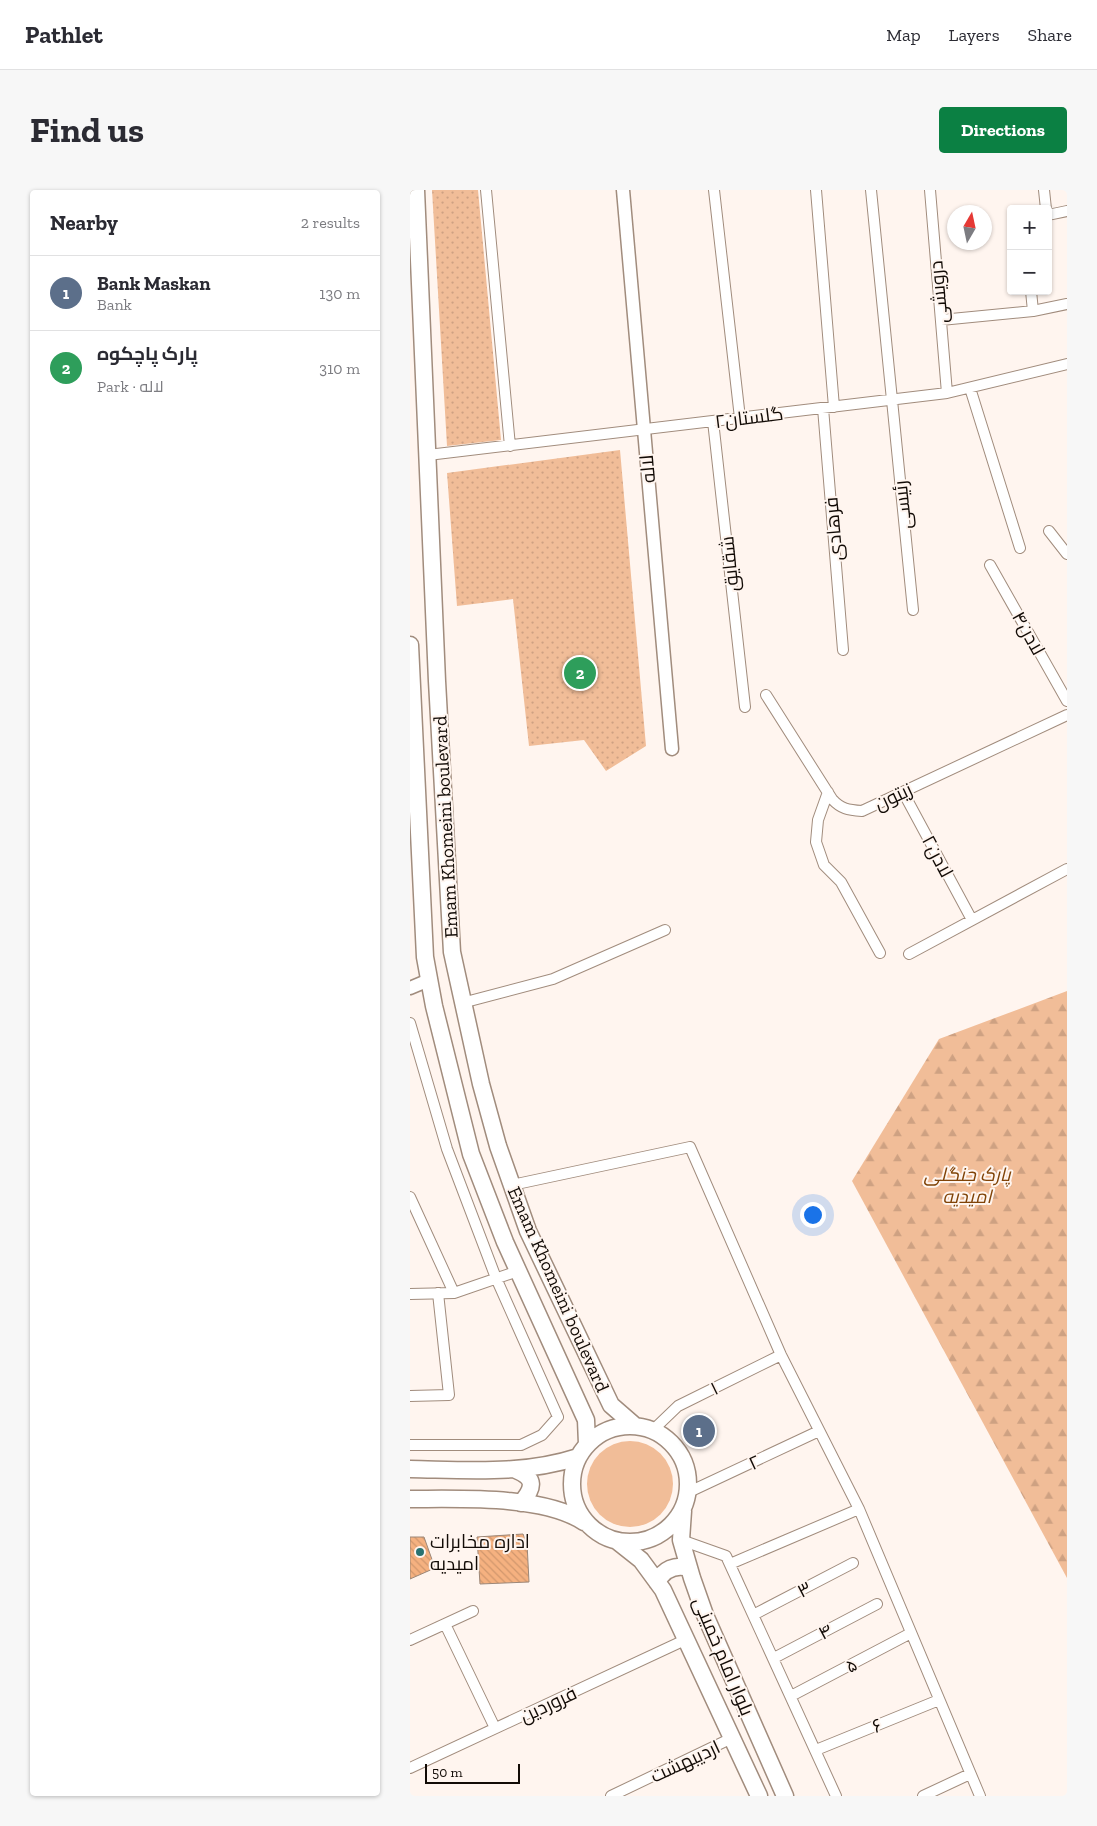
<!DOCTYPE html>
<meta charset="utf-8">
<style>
:root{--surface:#fff;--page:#f7f7f7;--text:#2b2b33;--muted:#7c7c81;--line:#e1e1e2;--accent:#0b8043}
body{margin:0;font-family:"Zilla Slab",Cairo,serif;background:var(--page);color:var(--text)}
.controls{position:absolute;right:15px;top:15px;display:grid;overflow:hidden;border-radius:5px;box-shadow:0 1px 4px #0004}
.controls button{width:45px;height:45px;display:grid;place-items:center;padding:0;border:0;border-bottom:1px solid var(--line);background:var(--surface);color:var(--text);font:25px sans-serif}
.compass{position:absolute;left:537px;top:15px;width:45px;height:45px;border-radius:50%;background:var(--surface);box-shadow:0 1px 4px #0004;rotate:9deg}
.scale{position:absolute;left:15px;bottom:12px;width:95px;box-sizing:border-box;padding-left:5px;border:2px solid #120b06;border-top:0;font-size:14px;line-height:18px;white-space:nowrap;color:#120b06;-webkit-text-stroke:4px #fff5ef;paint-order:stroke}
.you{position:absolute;left:402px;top:1024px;width:18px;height:18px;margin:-12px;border:4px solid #fff;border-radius:50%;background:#1a73e8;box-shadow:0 0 0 8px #1a73e833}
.badge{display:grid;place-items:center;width:32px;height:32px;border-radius:50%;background:var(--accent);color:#fff;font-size:16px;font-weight:700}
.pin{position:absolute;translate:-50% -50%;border:2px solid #fff;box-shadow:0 1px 5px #0006}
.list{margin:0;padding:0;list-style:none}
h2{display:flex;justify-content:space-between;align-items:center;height:65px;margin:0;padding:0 20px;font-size:21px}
h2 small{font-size:16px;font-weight:400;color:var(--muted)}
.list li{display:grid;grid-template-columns:32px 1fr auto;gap:15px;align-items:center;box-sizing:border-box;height:75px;padding:0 20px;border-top:1px solid var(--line)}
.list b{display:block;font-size:19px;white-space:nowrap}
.list p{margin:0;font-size:16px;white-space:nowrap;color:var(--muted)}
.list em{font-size:16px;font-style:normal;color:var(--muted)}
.map{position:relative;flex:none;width:657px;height:1606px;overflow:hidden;border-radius:5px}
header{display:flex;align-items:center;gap:30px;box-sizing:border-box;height:70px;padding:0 25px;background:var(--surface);border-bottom:1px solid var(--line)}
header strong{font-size:24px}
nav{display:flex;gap:28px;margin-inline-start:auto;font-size:18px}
.intro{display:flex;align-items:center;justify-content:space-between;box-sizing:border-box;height:120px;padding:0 30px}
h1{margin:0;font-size:35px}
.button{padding:12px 22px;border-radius:5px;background:var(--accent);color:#fff;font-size:18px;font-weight:700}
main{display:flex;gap:30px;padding:0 30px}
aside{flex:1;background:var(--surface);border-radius:5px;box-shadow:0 1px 4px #0004}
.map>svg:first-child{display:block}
.green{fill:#f1bd98}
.forest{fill:url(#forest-firs)}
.park{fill:url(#park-dots)}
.building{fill:url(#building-back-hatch);stroke:#9c8778}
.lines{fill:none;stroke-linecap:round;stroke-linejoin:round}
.minor-casing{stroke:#a18c7d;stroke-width:12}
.tertiary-casing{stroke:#a18c7d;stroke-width:15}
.primary-casing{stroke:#a18c7d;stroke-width:19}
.minor{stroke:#fff;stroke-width:10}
.tertiary{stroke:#fff;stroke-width:12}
.primary{stroke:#fff;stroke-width:16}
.poi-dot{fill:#287271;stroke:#fff5ef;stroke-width:2}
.labels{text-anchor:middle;stroke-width:4;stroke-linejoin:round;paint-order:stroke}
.street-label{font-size:19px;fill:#120b06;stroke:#fff5ef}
.park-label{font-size:19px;font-style:italic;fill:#804307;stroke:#fff5ef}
.poi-label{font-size:19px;fill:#120b06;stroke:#fff5ef;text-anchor:start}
</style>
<header>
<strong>Pathlet</strong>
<nav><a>Map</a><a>Layers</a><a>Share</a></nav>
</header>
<div class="intro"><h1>Find us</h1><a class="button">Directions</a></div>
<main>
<aside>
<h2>Nearby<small>2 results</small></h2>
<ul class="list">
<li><span class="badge" style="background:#5c6f8a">1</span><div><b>Bank Maskan</b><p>Bank</p></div><em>130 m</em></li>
<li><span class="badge" style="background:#2e9e5b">2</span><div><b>پارک پاچکوه</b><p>Park · لاله</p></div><em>310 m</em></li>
</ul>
</aside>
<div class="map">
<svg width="657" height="1606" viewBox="0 0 657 1606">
<defs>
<pattern id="forest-firs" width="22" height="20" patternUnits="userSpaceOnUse" patternTransform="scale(1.25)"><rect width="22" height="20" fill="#f1bd98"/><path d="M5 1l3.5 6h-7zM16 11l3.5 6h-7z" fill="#cea182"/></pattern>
<pattern id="park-dots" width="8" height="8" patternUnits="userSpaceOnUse" patternTransform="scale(1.25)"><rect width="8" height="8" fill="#f1bd98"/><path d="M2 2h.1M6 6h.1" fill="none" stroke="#cea182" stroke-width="1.8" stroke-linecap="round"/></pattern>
<pattern id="building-back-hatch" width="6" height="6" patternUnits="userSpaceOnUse" patternTransform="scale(1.25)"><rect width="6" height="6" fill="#f5b180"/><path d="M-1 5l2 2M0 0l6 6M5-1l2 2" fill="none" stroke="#d1976d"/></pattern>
</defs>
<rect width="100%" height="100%" fill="#fff5ef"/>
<path class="green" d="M177 1294a43 43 0 1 1 86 0a43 43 0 1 1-86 0Z"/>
<path class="forest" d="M657,801v587l-215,-397 87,-142z"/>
<path class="park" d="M22,0h46l23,250 -54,6z
M210,260l26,296 -40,25 -22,-31 -55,6 -16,-147 -56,7 -10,-133z"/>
<path class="building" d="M113,1344l4,9 2,39 -49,2 -3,-47z
M0,1347h14l11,31 -25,11z"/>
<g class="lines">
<defs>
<path id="minor" d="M76,0l24,256
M304,0l26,228
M406,0l18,217
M461,0l42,420
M520,0l17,203
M634,0l2,19
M638,25l19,-4
M623,121l34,-7
M531,130l92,-9 -2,-20
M560,198l50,160
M413,218l20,242
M303,231l32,286
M18,265l519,-62 120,-29
M639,341l18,23
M580,375l77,136
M356,505l66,104c9,10 16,11 30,12l205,-96
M418,602l-10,28 -2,22 8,23 17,17 39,71
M493,602l69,128
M499,764l158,-85
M52,813l91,-24 112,-49
M0,833l37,126 49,129 62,139 -16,18 -21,10h-111
M102,995l178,-38 91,208 78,154 121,287
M0,1007l44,96
M0,1104l44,-1 64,-22
M0,1206l39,-1 -11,-102
M243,1240l25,-24 103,-51
M279,1302l130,-61
M271,1350l45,16 110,240
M320,1374l129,-55
M345,1424l98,-51
M35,1434l50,104
M0,1450l63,-29
M364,1468l103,-54
M381,1506l120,-63
M406,1560l123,-50
M0,1578l277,-129
M201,1606l121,-58
M513,1606l47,-22"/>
<path id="tertiary" d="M213,0l49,559
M0,798l19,-8"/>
<path id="primary" d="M6,0l21,491 15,271 29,132 17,62 30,85 83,174 23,20
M0,455l15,312 9,49 37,148 34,88 81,178 1,24
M162 1294a58 58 0 1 1 116 0a58 58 0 1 1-116 0Z
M0,1279c57,1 113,6 168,-12
M106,1280c20,8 18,18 5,33
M0,1309c49,0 133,-4 174,23
M273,1321l-2,29 11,38 13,37 80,181
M207,1351l24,19 22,30 96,206
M247,1392c7,-13 18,-18 32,-14"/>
</defs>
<use href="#minor" class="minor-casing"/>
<use href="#tertiary" class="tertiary-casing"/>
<use href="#primary" class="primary-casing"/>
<use href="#minor" class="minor"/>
<use href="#tertiary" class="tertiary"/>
<use href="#primary" class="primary"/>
</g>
<circle class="poi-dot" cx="10" cy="1362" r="5"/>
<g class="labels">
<g class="street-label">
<text transform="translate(528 102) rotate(-95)" y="7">درویشی</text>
<text transform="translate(339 227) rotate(-7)" y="7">گلستان۲</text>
<text transform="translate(237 279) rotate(-95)" y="7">لاله</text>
<text transform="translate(492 315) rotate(-96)" y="7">رئیسی</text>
<text transform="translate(423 339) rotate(-95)" y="7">فرهادی</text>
<text transform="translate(319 374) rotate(-96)" y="7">شقایق</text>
<text transform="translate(619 443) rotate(61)" y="7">لادن۴</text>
<text transform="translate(483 606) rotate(-25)" y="7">زیتون</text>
<text transform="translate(35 637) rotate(-93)" y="7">Emam Khomeini boulevard</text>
<text transform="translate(528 666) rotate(62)" y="7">لادن۲</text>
<text transform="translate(149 1099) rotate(66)" y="7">Emam Khomeini boulevard</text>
<text transform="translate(304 1198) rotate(-26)" y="7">۱</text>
<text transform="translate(344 1272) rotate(-25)" y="7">۲</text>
<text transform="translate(394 1399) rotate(-27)" y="7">۳</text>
<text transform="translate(415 1441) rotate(-28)" y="7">۴</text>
<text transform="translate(314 1466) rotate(67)" y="7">بلوار امام خمینی</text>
<text transform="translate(441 1475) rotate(-28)" y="7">۵</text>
<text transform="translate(138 1514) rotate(-25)" y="7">فروردین</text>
<text transform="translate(467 1535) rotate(-22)" y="7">۶</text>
<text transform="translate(275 1571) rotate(-25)" y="7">اردیبهشت</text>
</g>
<g class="park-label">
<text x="557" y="991">پارک جنگلی<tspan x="557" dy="22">امیدیه</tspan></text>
</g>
<g class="poi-label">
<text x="20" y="1358">اداره مخابرات<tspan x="20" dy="22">امیدیه</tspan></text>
</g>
</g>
</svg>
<div class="controls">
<button>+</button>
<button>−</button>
</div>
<svg class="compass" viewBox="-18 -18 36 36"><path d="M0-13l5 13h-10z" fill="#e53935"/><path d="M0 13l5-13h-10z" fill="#7c7c81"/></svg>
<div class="scale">50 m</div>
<div class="you"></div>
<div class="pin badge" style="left:289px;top:1241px;background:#5c6f8a">1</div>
<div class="pin badge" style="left:170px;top:483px;background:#2e9e5b">2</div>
</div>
</main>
